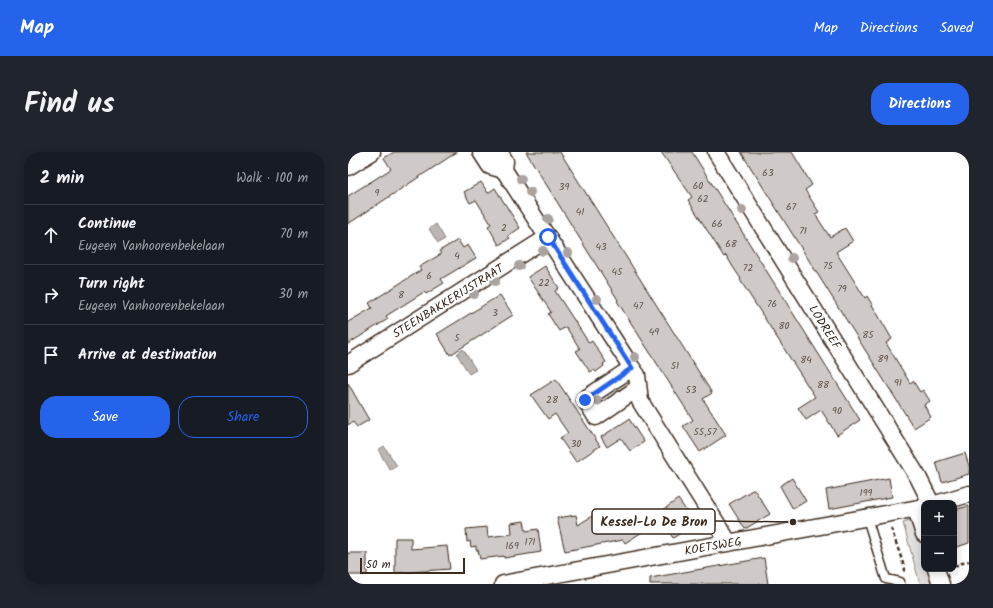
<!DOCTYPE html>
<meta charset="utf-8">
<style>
:root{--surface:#171b24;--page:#20242c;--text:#f1f3f6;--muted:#9ea1a6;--line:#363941;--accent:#2563eb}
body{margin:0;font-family:Kalam,sans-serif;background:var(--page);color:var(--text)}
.controls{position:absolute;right:12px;bottom:12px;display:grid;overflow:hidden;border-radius:8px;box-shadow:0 2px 10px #0003}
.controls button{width:36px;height:36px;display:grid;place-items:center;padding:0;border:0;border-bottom:1px solid var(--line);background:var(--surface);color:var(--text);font:20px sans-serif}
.scale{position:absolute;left:12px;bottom:10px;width:105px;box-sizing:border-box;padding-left:4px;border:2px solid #3b2a1e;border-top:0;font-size:11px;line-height:14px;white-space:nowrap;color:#3b2a1e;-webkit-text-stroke:3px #fff;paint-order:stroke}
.stop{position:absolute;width:12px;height:12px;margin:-9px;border:3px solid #2563eb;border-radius:50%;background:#fff}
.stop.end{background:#2563eb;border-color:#fff;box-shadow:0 1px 4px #0008}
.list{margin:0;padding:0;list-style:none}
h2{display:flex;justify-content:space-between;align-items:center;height:52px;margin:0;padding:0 16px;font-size:17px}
h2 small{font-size:13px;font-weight:400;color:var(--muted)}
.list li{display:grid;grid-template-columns:26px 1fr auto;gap:12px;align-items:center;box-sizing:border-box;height:60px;padding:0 16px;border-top:1px solid var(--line)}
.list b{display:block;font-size:15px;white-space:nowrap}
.list p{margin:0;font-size:13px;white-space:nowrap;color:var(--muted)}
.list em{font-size:13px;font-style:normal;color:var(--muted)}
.actions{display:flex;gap:8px;padding:12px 16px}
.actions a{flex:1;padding:9px 0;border:1px solid var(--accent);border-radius:16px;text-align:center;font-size:14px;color:var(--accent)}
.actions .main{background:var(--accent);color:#fff}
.icon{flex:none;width:22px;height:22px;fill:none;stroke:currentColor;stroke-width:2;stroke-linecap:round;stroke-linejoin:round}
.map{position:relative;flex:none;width:621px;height:432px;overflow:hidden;border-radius:16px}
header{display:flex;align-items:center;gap:24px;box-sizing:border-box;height:56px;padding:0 20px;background:var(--accent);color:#fff}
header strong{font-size:19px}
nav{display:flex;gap:22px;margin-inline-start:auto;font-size:14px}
.intro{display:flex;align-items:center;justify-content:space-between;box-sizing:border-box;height:96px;padding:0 24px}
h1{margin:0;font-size:28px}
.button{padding:10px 18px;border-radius:16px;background:var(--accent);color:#fff;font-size:14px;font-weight:700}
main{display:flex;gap:24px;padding:0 24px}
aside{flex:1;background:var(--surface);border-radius:16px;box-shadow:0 2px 10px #0003}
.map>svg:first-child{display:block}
.green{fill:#e2e0de;stroke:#8e857e}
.water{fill:#bcb6b3;stroke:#887e77}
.building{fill:#cfcac7;stroke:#3b2a1e}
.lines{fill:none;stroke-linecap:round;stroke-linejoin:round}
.lane-casing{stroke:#3b2a1e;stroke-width:11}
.street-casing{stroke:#3b2a1e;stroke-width:19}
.path{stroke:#3b2a1e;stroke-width:2.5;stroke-dasharray:4 3;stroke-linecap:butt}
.lane{stroke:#fff;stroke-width:8}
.street{stroke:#fff;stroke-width:16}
.tree{fill:#aaa39e}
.route{stroke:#2563eb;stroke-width:5}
.labels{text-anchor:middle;stroke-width:4;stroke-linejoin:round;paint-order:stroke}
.number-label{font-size:10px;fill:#605248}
.street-label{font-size:12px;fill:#3b2a1e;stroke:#fff}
.leader{fill:none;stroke:#3b2a1e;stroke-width:1.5}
.callout-dot{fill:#3b2a1e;stroke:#fff;stroke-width:1.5}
.callout{fill:#fff;stroke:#3b2a1e;stroke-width:1.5}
.callout-label{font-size:13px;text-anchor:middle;font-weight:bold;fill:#3b2a1e}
</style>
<header>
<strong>Map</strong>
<nav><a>Map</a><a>Directions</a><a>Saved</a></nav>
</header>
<div class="intro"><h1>Find us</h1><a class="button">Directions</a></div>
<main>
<aside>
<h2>2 min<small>Walk · 100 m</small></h2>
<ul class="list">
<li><svg class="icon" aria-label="ahead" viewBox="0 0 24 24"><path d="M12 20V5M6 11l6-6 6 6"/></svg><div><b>Continue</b><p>Eugeen Vanhoorenbekelaan</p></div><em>70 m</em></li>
<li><svg class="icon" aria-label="right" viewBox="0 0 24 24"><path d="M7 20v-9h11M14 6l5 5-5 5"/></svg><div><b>Turn right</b><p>Eugeen Vanhoorenbekelaan</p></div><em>30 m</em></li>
<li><svg class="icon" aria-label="arrive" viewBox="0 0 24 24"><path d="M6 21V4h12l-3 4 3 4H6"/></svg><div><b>Arrive at destination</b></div></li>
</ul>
<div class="actions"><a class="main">Save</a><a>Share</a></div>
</aside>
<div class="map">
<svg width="621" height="432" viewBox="0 0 621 432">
<rect width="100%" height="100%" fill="#fff"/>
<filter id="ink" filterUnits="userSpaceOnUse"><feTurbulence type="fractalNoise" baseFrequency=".025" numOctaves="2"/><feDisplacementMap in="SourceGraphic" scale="8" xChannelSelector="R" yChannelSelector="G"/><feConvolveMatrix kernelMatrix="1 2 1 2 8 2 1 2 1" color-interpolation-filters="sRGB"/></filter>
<g filter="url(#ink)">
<path class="green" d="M284,216l6,20 -42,29 -11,-18z
M566,368l10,27v22h8l6,15h-18l-17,-61z"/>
<path class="water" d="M88,72l9,15 -7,4 -9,-14z
M115,197l13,21 -7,4 -12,-20z
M36,294l13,20 -7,4 -12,-20z"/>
<path class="building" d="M46,0h63l-109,72v-28l43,-27 -7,-11z
M178,0h34l152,241 -9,6 23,36 -26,17 -17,-26 10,-6 -76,-119 1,-1z
M313,0h31l168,268 -23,15 -16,-25 -15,10 -8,-12 17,-11 -75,-117 1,-1 -8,-12 -7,-12 -2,2 -36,-57 4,-3z
M393,0h51l20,33 -7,5 14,22 -4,2 15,23 15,-9 8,13 -17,11 29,46 2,-2 25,43 -6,4 24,40 3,-2 7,11 3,-2 7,11 -6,4 7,12 -17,11z
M133,30l7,11 7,-5 25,40 -12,8 2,2 -11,7 -11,-19 3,-2 -15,-24 -6,3 -6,-11z
M110,88l5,8 5,-3 8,13 -35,21 3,4 -18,11 -2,-2 -38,24 2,3 -40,25v-22l24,-14 -3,-5 52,-33 -2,-3 22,-13 -2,-3z
M197,114l14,22 -4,3 34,52 3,-2 14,21 -3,2 1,2 -8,6 -2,-2 -4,2 -14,-21 4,-2 -14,-22 -7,4 -11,-17 3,-2 -23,-35z
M152,143l13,20 -63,40 -13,-21z
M208,227l44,67 -24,16 -16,-24 8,-5 -13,-19 -7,5 -17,-24z
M0,231l21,37 -12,7 -4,-5 -5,3z
M281,267l15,23 -14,9 -9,-13 -14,9 -6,-10z
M617,301l4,13v8l-27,8 -6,-20z
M444,326l14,23 -13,8 -13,-23z
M541,326l3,19 -63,12 -3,-19z
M406,337l16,25 -25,15 -16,-25z
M330,347l12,17 -11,8 5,7 -11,7 -13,-20 6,-3 -3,-5z
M621,354v37l-15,5v-38z
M288,360l11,17 -22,14 -2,-3 -58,11 -8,-33 19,-3 2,10 14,-9 10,18z
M176,369l2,10 12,-2 3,23 -37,6v-2l-24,3 -2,-9h-2v-4l-5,1 -1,-6 -3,1 -1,-13 21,-2 1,10 24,-3 -1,-11z
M47,386h16v11l36,-3 3,23 -55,4z
M0,401h19v22h-19z
M416,406l4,26h-118v-6z"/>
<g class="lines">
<defs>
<path id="lane" d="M519,366l19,61 14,3v2"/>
<path id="street" d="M133,0l9,14 14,4
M151,0l6,9 -1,9 128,198 5,7 3,26 89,142
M368,0l202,325 13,26
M0,15l24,-15
M0,212l200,-127
M284,216l-47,31 11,18 42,-29
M591,351l30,-9
M568,357l8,25
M588,417l5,15
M155,432l421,-77"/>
</defs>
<use href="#lane" class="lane-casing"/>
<use href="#street" class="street-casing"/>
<path class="path" d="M543,376l14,41 -1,3
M606,414l15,-5"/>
<use href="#lane" class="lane"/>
<use href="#street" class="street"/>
</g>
<g class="tree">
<circle cx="173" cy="27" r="5"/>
<circle cx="182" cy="40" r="5"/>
<circle cx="394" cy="58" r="5"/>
<circle cx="200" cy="67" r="5"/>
<circle cx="195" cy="99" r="5"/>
<circle cx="220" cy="101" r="5"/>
<circle cx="444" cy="106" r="5"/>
<circle cx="171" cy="114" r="5"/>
<circle cx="147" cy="129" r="5"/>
<circle cx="126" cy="142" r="5"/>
<circle cx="249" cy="147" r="5"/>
<circle cx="287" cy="205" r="5"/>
<circle cx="249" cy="249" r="5"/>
</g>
</g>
<g class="lines" filter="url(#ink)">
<path class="route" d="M200,85l84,131 -47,32"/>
</g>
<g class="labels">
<g class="number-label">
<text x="420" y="24">63</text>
<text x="350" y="37">60</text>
<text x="216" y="38">39</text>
<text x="29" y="44">9</text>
<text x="355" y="50">62</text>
<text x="443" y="58">67</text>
<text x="232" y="63">41</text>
<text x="369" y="75">66</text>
<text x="156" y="79">2</text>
<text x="455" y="82">71</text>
<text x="383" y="95">68</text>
<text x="253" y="98">43</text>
<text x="109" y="107">4</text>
<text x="480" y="117">75</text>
<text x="400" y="119">72</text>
<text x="269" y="123">45</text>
<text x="81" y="127">6</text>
<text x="196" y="134">22</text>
<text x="494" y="140">79</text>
<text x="53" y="146">8</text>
<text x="424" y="155">76</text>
<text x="290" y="157">47</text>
<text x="147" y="164">3</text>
<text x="436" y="177">80</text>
<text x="306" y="183">49</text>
<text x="520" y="186">85</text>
<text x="109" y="189">5</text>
<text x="535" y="210">89</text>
<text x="458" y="211">84</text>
<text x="327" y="217">51</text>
<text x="550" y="234">91</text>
<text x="475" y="236">88</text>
<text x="343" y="241">53</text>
<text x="204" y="251">28</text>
<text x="489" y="262">90</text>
<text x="357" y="283">55,57</text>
<text x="228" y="295">30</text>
<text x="518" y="344">199</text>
<text x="182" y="393">171</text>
<text x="164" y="397">169</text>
</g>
<g class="street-label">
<text transform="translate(100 149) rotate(-32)" y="4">STEENBAKKERIJSTRAAT</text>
<text transform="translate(477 175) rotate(58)" y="4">LODREEF</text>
<text transform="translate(365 394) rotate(-10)" y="4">KOETSWEG</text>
</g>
</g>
<path class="leader" d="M445 370L367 369"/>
<circle class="callout-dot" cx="445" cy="370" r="4"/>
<rect class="callout" x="244" y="357" width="123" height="25" rx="4"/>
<g class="callout-label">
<text x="306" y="374">Kessel-Lo De Bron</text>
</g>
</svg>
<div class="controls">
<button>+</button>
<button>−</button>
</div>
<div class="scale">50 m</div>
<div class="stop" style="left:200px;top:85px"></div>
<div class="stop end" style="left:237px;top:248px"></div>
</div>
</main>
